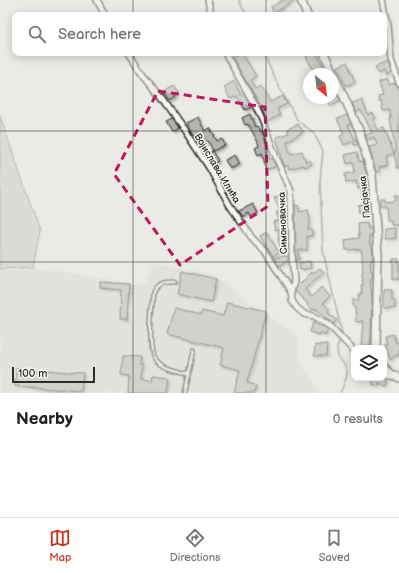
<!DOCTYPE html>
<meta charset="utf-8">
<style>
:root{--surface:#fff;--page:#f2f2f2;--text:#222;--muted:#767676;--line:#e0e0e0;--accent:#c8321e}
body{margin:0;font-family:"Balsamiq Sans",sans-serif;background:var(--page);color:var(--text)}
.controls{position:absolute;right:12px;bottom:12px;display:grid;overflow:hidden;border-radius:8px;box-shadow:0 2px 10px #0003}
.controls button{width:36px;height:36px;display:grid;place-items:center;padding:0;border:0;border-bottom:1px solid var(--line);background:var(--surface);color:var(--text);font:20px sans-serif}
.compass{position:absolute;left:303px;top:68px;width:36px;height:36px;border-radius:50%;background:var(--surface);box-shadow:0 2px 10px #0003;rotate:151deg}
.scale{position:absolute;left:12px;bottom:10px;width:83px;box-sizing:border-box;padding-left:4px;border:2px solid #2b2b2b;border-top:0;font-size:11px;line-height:14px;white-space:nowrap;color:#2b2b2b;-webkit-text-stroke:3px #f6f6f2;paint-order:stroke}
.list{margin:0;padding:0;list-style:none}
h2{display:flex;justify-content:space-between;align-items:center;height:52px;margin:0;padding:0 16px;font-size:17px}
h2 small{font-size:13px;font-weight:400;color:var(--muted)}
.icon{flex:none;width:22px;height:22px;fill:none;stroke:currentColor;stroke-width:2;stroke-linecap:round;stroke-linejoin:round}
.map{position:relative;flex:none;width:399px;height:393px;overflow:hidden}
.search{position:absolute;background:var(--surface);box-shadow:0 2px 10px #0003;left:12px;right:12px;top:12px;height:44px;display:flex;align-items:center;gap:10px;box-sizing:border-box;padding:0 14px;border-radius:8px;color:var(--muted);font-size:15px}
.sheet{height:124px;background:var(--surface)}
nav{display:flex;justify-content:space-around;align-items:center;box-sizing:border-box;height:56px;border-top:1px solid var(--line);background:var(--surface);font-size:11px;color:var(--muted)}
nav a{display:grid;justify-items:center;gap:2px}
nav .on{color:var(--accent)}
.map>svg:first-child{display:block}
.built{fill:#dadad6}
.green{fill:#cacac7;stroke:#7a7a79}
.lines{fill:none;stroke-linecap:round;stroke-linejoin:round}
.stream{stroke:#727270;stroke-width:1.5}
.building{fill:#b4b4b1;stroke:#2b2b2b;filter:url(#shadow)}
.service-casing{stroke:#2b2b2b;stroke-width:5.5}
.minor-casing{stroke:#2b2b2b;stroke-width:8}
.secondary-casing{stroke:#2b2b2b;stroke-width:10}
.service{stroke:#f6f6f2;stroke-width:2.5}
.minor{stroke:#f6f6f2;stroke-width:5}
.secondary{stroke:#f6f6f2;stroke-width:7}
.marked{fill:none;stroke:#c2185b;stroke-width:3;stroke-dasharray:8 5;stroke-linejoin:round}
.grid{fill:none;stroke:#2b2b2b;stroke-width:1;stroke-opacity:0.55}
.labels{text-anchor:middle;stroke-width:3;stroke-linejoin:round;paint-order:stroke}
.street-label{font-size:10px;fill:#2b2b2b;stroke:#f6f6f2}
</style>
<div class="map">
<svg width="399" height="393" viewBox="0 0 399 393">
<defs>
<filter id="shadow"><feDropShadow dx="2" dy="2" stdDeviation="1" flood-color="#0004"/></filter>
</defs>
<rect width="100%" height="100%" fill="#eaeae6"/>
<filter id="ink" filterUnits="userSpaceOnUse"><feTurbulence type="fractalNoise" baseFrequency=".025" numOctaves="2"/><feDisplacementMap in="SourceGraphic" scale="8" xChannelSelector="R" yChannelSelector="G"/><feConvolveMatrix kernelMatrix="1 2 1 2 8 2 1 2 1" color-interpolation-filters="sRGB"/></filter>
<g filter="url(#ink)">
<path class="built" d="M154,262l59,13 85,62 2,25 18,26 2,5h-320v-124l33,-2 111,19z"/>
<path class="green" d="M0,116l40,115 -7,36 -33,2z"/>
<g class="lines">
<path class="stream" d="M239,0l7,15
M263,53l16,34 19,34 15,11 10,19 -3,30 3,70 19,82 -5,15 1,9c14,14 9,20 2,36"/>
</g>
<path class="building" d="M283,0h13l-22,13 -3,-6z
M239,53h3l14,23 -6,4 5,9 6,-3 9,16 13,-6 4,8 -10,5 3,6 -13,7 -7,-17 -28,-48z
M306,53h10l7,13 -9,5 -8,-14 2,-1z
M347,62l8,20 -9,4 -9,-19z
M388,62l3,11 -5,3 -2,-5 -6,3 -3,-7z
M387,79l2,6 6,-2 4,5v80h-2l-3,-16h2l-6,-33h1l-1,-9 -7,1 -2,-11 -2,1 -1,-5 5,-1 -4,-13z
M234,81l7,14 3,-2 7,14 -6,3 -8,-14 -7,3 -6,-12z
M333,85l7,15 -9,6 -5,-8h7z
M174,86l5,7 -4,2 1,2 -6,4 -6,-9z
M362,100l6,15 5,-2 3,5 -3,1 5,11 6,-2 10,26 -8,2 2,9 -9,2 1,4 -4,1 -7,-25 8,-2 -3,-8 -7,3 -1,-5 6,-2 -11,-23 -5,2 -4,-9z
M250,114l5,13 2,-1 7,10 5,14 -2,1 2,8h3l4,8 -10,2 -4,-16 -4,2 -3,-7 4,-2 -2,-6 -9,-16 -3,1 -3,-7z
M347,115l4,9 -3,1 7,15 2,-1 1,5 -4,1 -1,-4 -9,4 -4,-9 4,-2 -7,-15z
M198,117l7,14 5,-3 7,13 5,-2 3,6 -12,6 -5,-10 -9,5 -13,-23z
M172,119l6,9 -6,4 -6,-10z
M298,124l5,8 -16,9 2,9 2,4 11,-3 4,11 4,-2 2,4 -8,3v-2l-15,4 -1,-4 -3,2 -2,-5 -7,-25 13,-4 -2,-4z
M212,151l6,10 -6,3 -6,-9z
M357,152l2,10 4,-1 4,15 1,10 -1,1 2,25 -10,1 -1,-8 5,-1 -2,-16 -3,1 -2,-8 -10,2 -1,-9 10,-2 -2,-10 -6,2 -2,-9z
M235,155l5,9 -10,5 -5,-9z
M286,191l1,3v8l-5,3 5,10 -8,4 -3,-6 4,-2 -6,-13z
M395,195h4v30h-8v-5h-4l-1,-14h-6v-7h5v3l10,-1z
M253,204l5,9 -7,4 -2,-4 -6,4 -4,-6z
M295,205l4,1v6l9,-2 2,9 -2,10 4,1v6h-5v14h-9l1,10h-3z
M281,220l3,10h4v18l-6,3 -4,-11 1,-12 -4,2 -2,-8z
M367,223l1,6 3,-1 1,8h-3l1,10 2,-1 1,11 -1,2v3h-2l1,11h2l-1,7h-2l2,20 -1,36 -1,11h-9l2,-25 -7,1 -1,-15h-2v-7h6v-6h3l-1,-9h2l-1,-12 1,-1 -1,-17 -1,-6 -15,1 -1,-10 14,-2 -1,-14z
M395,228l1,10 -11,1 -1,-10z
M267,232l12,21 -6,3 -13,-20z
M285,256h3v5l-9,5 -5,-8z
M393,259h6v20h-6z
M310,261l1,7 -11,2 -1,-7z
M320,268l4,5 -9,7 -10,9 7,8 9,-10 9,9 -7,7 7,6 -3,3 10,8 -3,4 -19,-16 -2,2 -6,-5 1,-1 -13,-13 2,-4 15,-15v2z
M182,271l34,8 -5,23 -34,-8z
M101,282l28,2 -2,35h-7l1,-29 -21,-2z
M384,290h8v10h3v8h-11z
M227,302l39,9 -19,72 9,3 -2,7h-20l6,-23 -20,-5 4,-17 -57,-14 7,-26 27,7 1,-4 21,5z
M313,323l13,5 2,2 -3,6 -5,-3 -1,2 -9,-3z
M393,334l3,9 3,-1v13l-4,1 -5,4 -5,-16h2l-2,-8z
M320,344l7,1 -1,11h-12l1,-11 5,1z
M123,356l17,1 -1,8h3l-1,14 11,1 1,-5 17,2 -2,16h-40l1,-17 -8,-1z
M16,368l67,5 -2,18 -66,-5z
M374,378h6l9,3 -3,5 -7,-3 -1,3 -6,-2z"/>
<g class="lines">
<defs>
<path id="service" d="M175,282c-10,0 -17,0 -22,10 -1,13 -6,59 2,67 7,9 23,11 34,15
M185,393l9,-43"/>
<path id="minor" d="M97,0l8,15
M208,0l3,15
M383,0l5,25 3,35 8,23
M129,53l13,20 20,25 23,33 25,38 19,35 23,34 13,13 26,41
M225,53l31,54 7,15 10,28 18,41 1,64 2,27 -3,10 1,9 5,7 7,6 10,2 15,9 25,26
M384,374l10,3"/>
<path id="secondary" d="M301,0l6,15
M324,53l35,77 13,45 6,81 -2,92
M384,367l6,6 9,5"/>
</defs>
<use href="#service" class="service-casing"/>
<use href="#minor" class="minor-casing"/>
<use href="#secondary" class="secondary-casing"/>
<use href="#service" class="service"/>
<use href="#minor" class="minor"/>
<use href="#secondary" class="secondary"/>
</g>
</g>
<path d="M0 0H399V393H0ZM158,91l107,16 3,99 -88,59 -66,-91z" fill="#eaeae6" fill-opacity=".55" fill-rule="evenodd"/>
<path class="marked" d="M158,91l107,16 3,99 -88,59 -66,-91z"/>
<path class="grid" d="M133,0v15M266,0v15M133,53v340M266,53v340M0,131h399M0,262h399"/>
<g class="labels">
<g class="street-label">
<text transform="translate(218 168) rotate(59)" y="4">Војислава Илића</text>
<text transform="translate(364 197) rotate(-96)" y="4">Пасјачка</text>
<text transform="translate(282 223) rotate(-92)" y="4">Симоновачка</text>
</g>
</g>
</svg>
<div class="controls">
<button><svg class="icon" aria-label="layers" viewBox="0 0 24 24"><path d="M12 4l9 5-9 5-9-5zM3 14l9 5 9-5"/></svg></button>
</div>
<svg class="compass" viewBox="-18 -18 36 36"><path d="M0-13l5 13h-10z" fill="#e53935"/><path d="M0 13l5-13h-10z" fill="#767676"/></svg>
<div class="scale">100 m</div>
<div class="search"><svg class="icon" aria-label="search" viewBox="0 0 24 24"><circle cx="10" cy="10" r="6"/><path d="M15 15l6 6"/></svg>Search here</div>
</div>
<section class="sheet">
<h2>Nearby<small>0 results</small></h2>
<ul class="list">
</ul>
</section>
<nav>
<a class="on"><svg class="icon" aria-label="map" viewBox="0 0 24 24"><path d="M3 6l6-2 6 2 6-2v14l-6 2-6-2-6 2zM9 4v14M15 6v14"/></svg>Map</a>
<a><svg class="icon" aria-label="directions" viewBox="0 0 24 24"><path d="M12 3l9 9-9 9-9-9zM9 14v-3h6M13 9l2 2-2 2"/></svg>Directions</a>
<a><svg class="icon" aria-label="saved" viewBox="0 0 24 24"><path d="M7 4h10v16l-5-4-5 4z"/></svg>Saved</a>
</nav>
